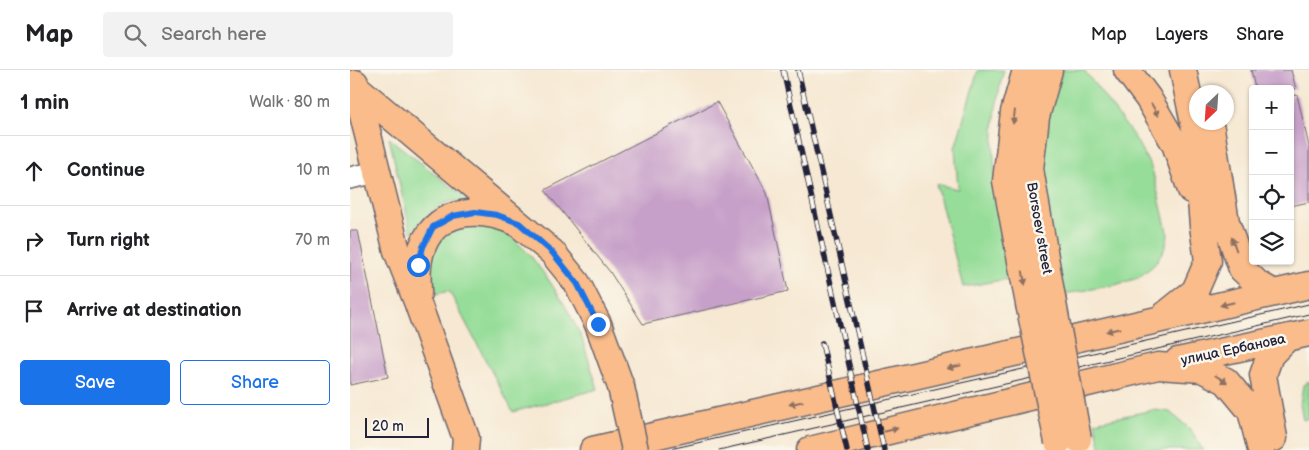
<!DOCTYPE html>
<meta charset="utf-8">
<style>
:root{--surface:#fff;--page:#f2f2f2;--text:#202124;--muted:#757577;--line:#e0e0e0;--accent:#1a73e8}
body{margin:0;font-family:"Balsamiq Sans",sans-serif;background:var(--page);color:var(--text)}
.controls{position:absolute;right:15px;top:15px;display:grid;overflow:hidden;border-radius:5px;box-shadow:0 1px 4px #0004}
.controls button{width:45px;height:45px;display:grid;place-items:center;padding:0;border:0;border-bottom:1px solid var(--line);background:var(--surface);color:var(--text);font:25px sans-serif}
.compass{position:absolute;left:839px;top:15px;width:45px;height:45px;border-radius:50%;background:var(--surface);box-shadow:0 1px 4px #0004;rotate:205deg}
.scale{position:absolute;left:15px;bottom:12px;width:64px;box-sizing:border-box;padding-left:5px;border:2px solid #22223b;border-top:0;font-size:14px;line-height:18px;white-space:nowrap;color:#22223b;-webkit-text-stroke:4px #fbf7ec;paint-order:stroke}
.stop{position:absolute;width:15px;height:15px;margin:-11px;border:4px solid #1a73e8;border-radius:50%;background:#fff}
.stop.end{background:#1a73e8;border-color:#fff;box-shadow:0 1px 5px #0008}
.list{margin:0;padding:0;list-style:none}
h2{display:flex;justify-content:space-between;align-items:center;height:65px;margin:0;padding:0 20px;font-size:21px}
h2 small{font-size:16px;font-weight:400;color:var(--muted)}
.list li{display:grid;grid-template-columns:32px 1fr auto;gap:15px;align-items:center;box-sizing:border-box;height:70px;padding:0 20px;border-top:1px solid var(--line)}
.list b{display:block;font-size:19px;white-space:nowrap}
.list em{font-size:16px;font-style:normal;color:var(--muted)}
.actions{display:flex;gap:10px;padding:15px 20px}
.actions a{flex:1;padding:11px 0;border:1px solid var(--accent);border-radius:5px;text-align:center;font-size:18px;color:var(--accent)}
.actions .main{background:var(--accent);color:#fff}
.icon{flex:none;width:28px;height:28px;fill:none;stroke:currentColor;stroke-width:2;stroke-linecap:round;stroke-linejoin:round}
.map{position:relative;flex:none;width:959px;height:380px;overflow:hidden}
header{display:flex;align-items:center;gap:30px;box-sizing:border-box;height:70px;padding:0 25px;background:var(--surface);border-bottom:1px solid var(--line)}
header strong{font-size:24px}
nav{display:flex;gap:28px;margin-inline-start:auto;font-size:18px}
.search{width:350px;height:45px;background:var(--page);display:flex;align-items:center;gap:12px;box-sizing:border-box;padding:0 18px;border-radius:5px;color:var(--muted);font-size:19px}
main{display:flex}
aside{flex:1;background:var(--surface)}
.map>svg:first-child{display:block}
.green{fill:#95dd98;stroke:#5c806a}
.building{fill:#c7a0c9}
.lines{fill:none;stroke-linecap:round;stroke-linejoin:round}
.minor-casing{stroke:#6c6770;stroke-width:24}
.major-casing{stroke:#6c6770;stroke-width:29}
.minor{stroke:#fff;stroke-width:21}
.major{stroke:#f9bc8a;stroke-width:26}
.tram{stroke:#22223b;stroke-width:1}
.rail-casing{stroke:#22223b;stroke-width:5.5}
.rail{stroke:#fbf7ec;stroke-width:4;stroke-dasharray:11;stroke-linecap:butt}
.major-bridge-casing{stroke:#6c6770;stroke-width:29;stroke-linecap:butt}
.major-bridge{stroke:#f9bc8a;stroke-width:26}
.oneway{fill:#8e6f62}
.route{stroke:#1a73e8;stroke-width:6}
.labels{text-anchor:middle;stroke-width:5;stroke-linejoin:round;paint-order:stroke}
.street-label{font-size:14px;fill:#22223b;stroke:#fbf7ec}
</style>
<header>
<strong>Map</strong>
<div class="search"><svg class="icon" aria-label="search" viewBox="0 0 24 24"><circle cx="10" cy="10" r="6"/><path d="M15 15l6 6"/></svg>Search here</div>
<nav><a>Map</a><a>Layers</a><a>Share</a></nav>
</header>
<main>
<aside>
<h2>1 min<small>Walk · 80 m</small></h2>
<ul class="list">
<li><svg class="icon" aria-label="ahead" viewBox="0 0 24 24"><path d="M12 20V5M6 11l6-6 6 6"/></svg><div><b>Continue</b></div><em>10 m</em></li>
<li><svg class="icon" aria-label="right" viewBox="0 0 24 24"><path d="M7 20v-9h11M14 6l5 5-5 5"/></svg><div><b>Turn right</b></div><em>70 m</em></li>
<li><svg class="icon" aria-label="arrive" viewBox="0 0 24 24"><path d="M6 21V4h12l-3 4 3 4H6"/></svg><div><b>Arrive at destination</b></div></li>
</ul>
<div class="actions"><a class="main">Save</a><a>Share</a></div>
</aside>
<div class="map">
<svg width="959" height="380" viewBox="0 0 959 380">
<rect width="100%" height="100%" fill="#fbf7ec"/>
<filter id="ink" filterUnits="userSpaceOnUse"><feTurbulence type="fractalNoise" baseFrequency=".02" numOctaves="2"/><feDisplacementMap in="SourceGraphic" scale="10" xChannelSelector="R" yChannelSelector="G"/><feConvolveMatrix kernelMatrix="1 2 1 2 8 2 1 2 1" color-interpolation-filters="sRGB"/></filter>
<filter id="wash" filterUnits="userSpaceOnUse"><feTurbulence type="fractalNoise" baseFrequency=".0096" numOctaves="4" result="noise"/><feDisplacementMap in="SourceGraphic" scale="20" xChannelSelector="R" yChannelSelector="G"/><feGaussianBlur stdDeviation="1.12" result="paint"/><feColorMatrix in="noise" values="0 0 0 0 0 0 0 0 0 0 0 0 0 0 0 0 0 1.4 0 .05"/><feComposite in="paint" operator="in"/></filter>
<g filter="url(#wash)">
<rect width="100%" height="100%" fill="#f6e8d2"/>
<path class="green" d="M628,0h26c-21,73 -6,136 9,208l-50,9 -27,-103 22,5 -3,-41z
M713,0h21l51,68 17,31 16,66 -3,13 -11,17 -16,13 -23,7 -51,9c-13,-55 -30,-117 -17,-173 4,-17 11,-34 16,-51z
M39,68l83,65c-5,-1 -11,-2 -16,-2 -16,0 -37,20 -45,32z
M126,152l18,5 19,11 17,17 18,24 17,26 16,31 17,53 -85,23 -64,-121 -12,3 -7,-24 1,-16 9,-18 15,-11z
M959,311v37l-6,2 -3,-16 3,-19z
M803,340l17,2 21,18 12,20h-102l-6,-28z"/>
<g id="blocks">
<path class="building" d="M901,0h40l5,19h-41z
M947,25l12,51v56l-19,4v-110z
M367,32l50,91 21,98 -145,33 -33,-52 -65,-82z
M0,161h8l30,146 -38,8z"/>
</g>
</g>
<g filter="url(#ink)">
<use href="#blocks" fill-opacity="0" stroke="#6c6770" stroke-width="1"/>
<g class="lines">
<defs>
<path id="minor" d="M0,108l27,-6"/>
<path id="major" d="M676,0l-12,42 -8,69 23,123
M699,0l-13,47 -6,52 22,129
M777,0l21,28 27,46 16,46
M5,13l42,168 21,53 48,134 -1,12
M6,17l196,165 25,31 21,41 23,63
M861,59l15,93 16,47 16,15 16,9
M68,223c0,-9 -1,-18 0,-27 6,-54 52,-62 95,-45
M815,245l30,-24 13,-30 -5,-35 -8,-98 -12,-58
M828,291l131,-28
M924,368l-11,-63 7,-20 17,-17
M243,380l716,-165
M460,380l348,-84 44,3 24,12 25,30 10,39"/>
</defs>
<use href="#minor" class="minor-casing"/>
<use href="#major" class="major-casing"/>
<use href="#minor" class="minor"/>
<use href="#major" class="major"/>
<path class="tram" d="M316,380l643,-146
M369,380l590,-136"/>
<defs>
<path id="rail" d="M433,0l85,380
M448,0l86,380
M472,273l25,107"/>
</defs>
<use href="#rail" class="rail-casing"/>
<use href="#rail" class="rail"/>
<defs>
<path id="major-bridge" d="M702,228l26,141
M679,234l29,138
M271,317l14,63"/>
</defs>
<use href="#major-bridge" class="major-bridge-casing"/>
<use href="#major-bridge" class="major-bridge"/>
</g>
<defs><path id="oneway-solid" d="M-6-.8H1V-3.2L6.5 0L1 3.2V.8H-6Z" transform="scale(1.25)"/></defs>
<g class="oneway">
<use href="#oneway-solid" transform="translate(805 40) rotate(59)"/>
<use href="#oneway-solid" transform="translate(664 47) rotate(98)"/>
<use href="#oneway-solid" transform="translate(884 174) rotate(-110)"/>
<use href="#oneway-solid" transform="translate(674 208) rotate(80)"/>
<use href="#oneway-solid" transform="translate(877 234) rotate(167)"/>
<use href="#oneway-solid" transform="translate(763 260) rotate(167)"/>
<use href="#oneway-solid" transform="translate(604 297) rotate(167)"/>
<use href="#oneway-solid" transform="translate(871 309) rotate(32)"/>
<use href="#oneway-solid" transform="translate(446 333) rotate(167)"/>
<use href="#oneway-solid" transform="translate(541 360) rotate(-14)"/>
</g>
</g>
<g class="lines" filter="url(#ink)">
<path class="route" d="M68,195l5,-18 10,-20 20,-11 22,-4 22,3 22,8 33,29 25,31 21,41"/>
</g>
<g class="labels">
<g class="street-label">
<text transform="translate(690 158) rotate(80)" y="5">Borsoev street</text>
<text transform="translate(883 279) rotate(-12)" y="5">улица Ербанова</text>
</g>
</g>
</svg>
<div class="controls">
<button>+</button>
<button>−</button>
<button><svg class="icon" aria-label="locate" viewBox="0 0 24 24"><circle cx="12" cy="12" r="6"/><path d="M12 2v4M12 18v4M2 12h4M18 12h4"/></svg></button>
<button><svg class="icon" aria-label="layers" viewBox="0 0 24 24"><path d="M12 4l9 5-9 5-9-5zM3 14l9 5 9-5"/></svg></button>
</div>
<svg class="compass" viewBox="-18 -18 36 36"><path d="M0-13l5 13h-10z" fill="#e53935"/><path d="M0 13l5-13h-10z" fill="#757577"/></svg>
<div class="scale">20 m</div>
<div class="stop" style="left:68px;top:195px"></div>
<div class="stop end" style="left:248px;top:254px"></div>
</div>
</main>
